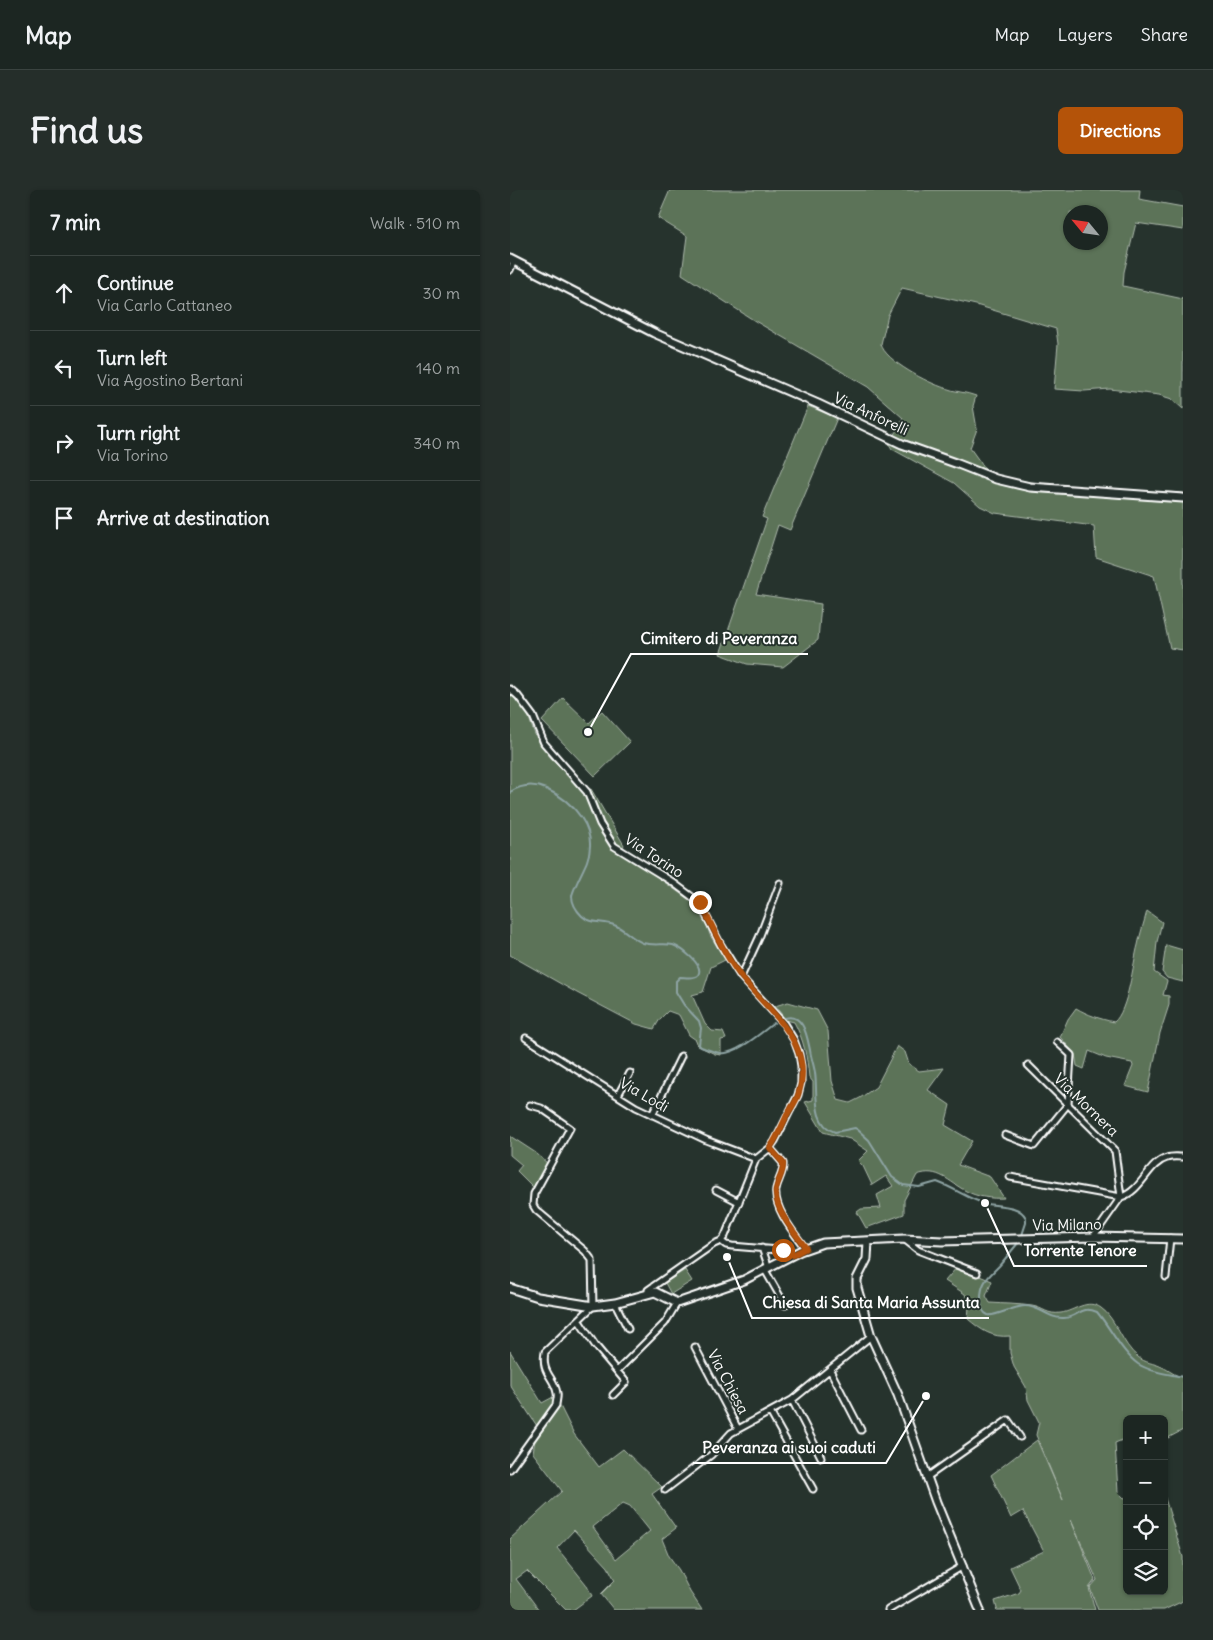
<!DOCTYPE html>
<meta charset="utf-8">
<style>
:root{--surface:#1c2622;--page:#252e2a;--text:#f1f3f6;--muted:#a0a5a5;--line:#3a4340;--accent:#b45309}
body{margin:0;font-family:Delius,sans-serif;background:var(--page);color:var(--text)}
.controls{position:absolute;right:15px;bottom:15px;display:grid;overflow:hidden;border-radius:8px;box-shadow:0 1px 4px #0004}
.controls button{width:45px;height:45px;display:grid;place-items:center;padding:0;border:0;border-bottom:1px solid var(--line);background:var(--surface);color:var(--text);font:25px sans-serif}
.compass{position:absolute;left:553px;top:15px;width:45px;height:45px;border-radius:50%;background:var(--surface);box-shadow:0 1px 4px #0004;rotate:299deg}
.stop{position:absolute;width:15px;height:15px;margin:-11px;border:4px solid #b45309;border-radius:50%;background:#fff}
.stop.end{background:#b45309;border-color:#fff;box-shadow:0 1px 5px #0008}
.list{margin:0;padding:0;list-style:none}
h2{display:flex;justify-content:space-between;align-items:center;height:65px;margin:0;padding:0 20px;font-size:21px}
h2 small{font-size:16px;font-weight:400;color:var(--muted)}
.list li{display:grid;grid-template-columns:32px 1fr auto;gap:15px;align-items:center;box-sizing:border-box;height:75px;padding:0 20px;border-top:1px solid var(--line)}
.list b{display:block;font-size:19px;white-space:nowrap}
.list p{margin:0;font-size:16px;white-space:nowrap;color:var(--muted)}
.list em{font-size:16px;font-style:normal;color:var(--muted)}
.icon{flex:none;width:28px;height:28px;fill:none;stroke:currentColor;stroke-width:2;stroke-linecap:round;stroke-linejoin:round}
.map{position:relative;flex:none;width:673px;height:1420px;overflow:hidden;border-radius:8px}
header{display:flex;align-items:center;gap:30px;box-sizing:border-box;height:70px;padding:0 25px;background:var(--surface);border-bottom:1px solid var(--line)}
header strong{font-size:24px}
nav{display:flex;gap:28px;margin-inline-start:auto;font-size:18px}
.intro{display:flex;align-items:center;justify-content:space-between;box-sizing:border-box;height:120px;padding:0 30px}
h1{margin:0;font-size:35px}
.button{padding:12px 22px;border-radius:8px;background:var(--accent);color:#fff;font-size:18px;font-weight:700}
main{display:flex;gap:30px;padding:0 30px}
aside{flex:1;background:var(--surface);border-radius:8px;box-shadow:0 1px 4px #0004}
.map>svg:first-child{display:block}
.green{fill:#5b7358;stroke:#adb9ac;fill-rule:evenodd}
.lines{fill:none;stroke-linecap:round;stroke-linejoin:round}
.stream{stroke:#8ea4a4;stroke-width:2}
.street-casing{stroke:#fff;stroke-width:9}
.secondary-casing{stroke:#fff;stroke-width:11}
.street{stroke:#26332d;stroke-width:5}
.secondary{stroke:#26332d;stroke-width:7}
.route{stroke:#b45309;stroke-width:6}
.labels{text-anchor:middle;stroke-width:4;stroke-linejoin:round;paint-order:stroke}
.street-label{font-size:15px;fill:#fff;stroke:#26332d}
.leader{fill:none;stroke:#fff;stroke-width:2}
.callout-dot{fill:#fff;stroke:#26332d;stroke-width:2}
.callout-label{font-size:16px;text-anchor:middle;font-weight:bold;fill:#fff;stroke:#26332d;stroke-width:4;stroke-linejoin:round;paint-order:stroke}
</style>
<header>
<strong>Map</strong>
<nav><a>Map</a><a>Layers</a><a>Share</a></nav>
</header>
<div class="intro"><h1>Find us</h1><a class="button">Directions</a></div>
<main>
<aside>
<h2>7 min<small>Walk · 510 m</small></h2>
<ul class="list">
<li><svg class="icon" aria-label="ahead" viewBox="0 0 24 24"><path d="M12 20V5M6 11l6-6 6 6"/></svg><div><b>Continue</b><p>Via Carlo Cattaneo</p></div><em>30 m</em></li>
<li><svg class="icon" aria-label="left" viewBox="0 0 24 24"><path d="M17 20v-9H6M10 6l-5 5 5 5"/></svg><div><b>Turn left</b><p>Via Agostino Bertani</p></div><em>140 m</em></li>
<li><svg class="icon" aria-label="right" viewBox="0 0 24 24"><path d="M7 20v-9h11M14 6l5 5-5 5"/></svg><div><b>Turn right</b><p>Via Torino</p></div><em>340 m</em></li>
<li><svg class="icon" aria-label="arrive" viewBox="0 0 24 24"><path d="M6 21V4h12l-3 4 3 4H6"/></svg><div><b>Arrive at destination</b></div></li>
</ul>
</aside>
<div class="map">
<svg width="673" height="1420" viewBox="0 0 673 1420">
<rect width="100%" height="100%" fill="#26332d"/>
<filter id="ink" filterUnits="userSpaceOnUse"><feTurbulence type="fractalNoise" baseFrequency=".02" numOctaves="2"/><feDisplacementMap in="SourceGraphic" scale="10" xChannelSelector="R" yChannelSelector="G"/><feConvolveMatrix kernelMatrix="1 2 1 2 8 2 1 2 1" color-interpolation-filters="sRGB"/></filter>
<g filter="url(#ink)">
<path class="green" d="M160,0h470l-1,9 44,8v23l-47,-7 -12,49 -1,14 60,13v110l-11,-10 -13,-4 -49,-6 -26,2 -30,-2 4,-45 -2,-15 -80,-24 -74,-17 -14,27 -7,29c4,17 47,39 64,44 10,4 21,4 31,8l-3,10 4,23 -7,19 15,21 7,5 24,6 45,6 122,7v157l-13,-2 -16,-72 -58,-19 -2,-31 -99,-13 -15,-7 -26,-23 -62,-34 -3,-5 14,-26 -35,-31 -113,-66 -73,-47 5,-38 -29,-18zM560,22h30v30h-30z
M298,216l29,12 -47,112 -12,-5 -22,69 65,10 -3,36 -35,27 -36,-3 -27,-10 47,-135 -5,-2z
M0,502c22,17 17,30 29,50 12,19 30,34 45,50l7,-3 33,56 -3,6 74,53 10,15 5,16 15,25 -14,7 -8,25 -11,3 13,29 7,7 11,1 3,7 -5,1v15l-6,-1 -17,-8 -2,-6 -7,-5 -10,-20 -11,-4 -8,8 -6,10 -18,-5 -59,-31 -67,-38z
M53,508l26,25 13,-12 28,31 -35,34 -53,-55z
M637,721l15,11 -5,20 -3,30 13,9 -4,14 6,1v9l-9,28 -12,59 -23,-6 8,-20 -1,-3 -26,-5 -17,-7 -5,18 -7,-3 -2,-12 -15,-17 8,-18 8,-11c12,7 24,11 38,14 14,-11 19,-59 24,-77 2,-11 6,-22 9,-34z
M656,755l17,5v32l-16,-4 -5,-6z
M278,812l29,8 11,21 4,50 6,19 12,3 10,-5 16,-11 21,-41 8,6 4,12 10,7 25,-3 -16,22 22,15 -5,20 27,16 -14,24 32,12 14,21c-12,1 -27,-1 -38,-7 -17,-9 -28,-24 -49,-16l-13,25v14l-38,14 -9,-16 4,-3 20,-1 -4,-13 16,-9 -7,-10 -14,9 -9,-19 -5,-5 10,-10 -18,-12 -27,-7 -18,-30 8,-2v-18l-4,-5c-2,-20 -5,-37 -15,-55l-8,-2 -11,-14z
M0,946l26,17 13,12 -14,24 -18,-18 5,-6 -12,-10z
M447,1077l35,14 -6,15 4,7c14,1 28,1 42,3 12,2 15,9 29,7 14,-2 26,-15 40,-5 15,10 21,37 37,49 7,6 16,6 24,10 7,3 13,9 21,10v53l-19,10v-21h-37v19l-12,5 3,49 6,6 3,-1v94h37v-96l19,62v44l-19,9h-66l-8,-22 7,-8 -26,-60 24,60 -6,8 6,22h-99l1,-1 -2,-8 24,-8 2,-3 -11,-23 34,-16 -21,-40 -12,7 -20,-43 46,-35 26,60 -27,-65 3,-13 -11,-22 -2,-13 -12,-20 -4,-14v-17c-18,2 -29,-6 -42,-17l1,-12 -4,-13 -20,-13z
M175,1080l7,11 -21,13 -6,-11z
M0,1161l32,52 13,-7 19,38 25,33 24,-18 39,38 -10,7 24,34 -14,11 7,17 10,14 11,22 12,18h-88l-13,-16 14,-14 -7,-13 -34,-37 -17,18 29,36 6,12 -19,14h-7l-39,-39 -11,8 23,31h-29v-71l52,-48 -29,-38 4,-27 -27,-41zM113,1313l7,3 20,25 -34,28 -23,-32z"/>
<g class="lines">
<path class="stream" d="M0,602c11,-7 23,-9 36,-3 27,12 53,40 41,72 -3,8 -14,28 -15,35 0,7 5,15 10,20 8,8 22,5 32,9 11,4 18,14 29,18 10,3 21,0 30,2 8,3 32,20 25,30 -3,4 -13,2 -18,2l-4,4v11l8,13 15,16 2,7 -2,17 2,2c6,2 13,5 19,6 15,3 42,-21 54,-30
M275,828c19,-5 22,19 25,32 1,8 4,15 5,23 3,19 -4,51 20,59l20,-4 3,2 11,10 23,37 11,8 16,2 18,-5c18,6 32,18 50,22 13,2 33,1 39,14v5l-5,15
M509,1052c-7,8 -13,16 -20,24 -12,12 -19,17 -18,36 0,5 2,11 7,13 7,2 26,-9 37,-9 15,0 23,13 39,12 16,-1 16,-13 33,-6 12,14 26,42 41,52 13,8 30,10 45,13"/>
<defs>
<path id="street" d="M0,80l4,-9
M0,499l8,7 15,20 11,27 43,49 13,32 14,22 57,35 28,21 22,43 20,32 43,47 10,16 5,14 2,12v17l-3,12 -23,46 -5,7 -14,11 -31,77 -4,5
M231,787l18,-39 21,-55
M16,848l110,69 70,33 50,19
M518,875l87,86 6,46
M108,905l12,-22
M142,925l29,-59
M495,945l29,11 34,-42 3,-49 -14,-13
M260,958l13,15c1,10 -5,16 -7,26 -3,19 19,45 29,59
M500,987l111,20c21,-6 27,-34 46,-39 5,-2 11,-1 16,-1
M206,1000l23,12
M583,1047l28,-40
M394,1049l14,11 59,23
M211,1051l5,4 6,1 58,5 3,4
M252,1058l7,20
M255,1080l20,35
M656,1087l4,-39
M138,1103v-3l66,-46 7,-3
M105,1113l13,26
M69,1131l16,24 31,37 -13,13
M185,1157l43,82
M320,1180l31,60
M107,1181l48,-48 12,-20
M282,1210l29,57
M260,1222l43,77
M0,1279l46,-64c0,-3 2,-8 1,-12 -3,-17 -16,-19 -12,-41l48,-46 -1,-46 -7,-9 -49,-41 -3,-5 1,-11 36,-66 -29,-20 -11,-3
M417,1287l81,-57 12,17
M155,1300l46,-35 20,-22 61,-33 79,-64
M378,1420l75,-44"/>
<path id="secondary" d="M0,69l144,74 164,71 84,40 56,20 38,15 34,8 153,11
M358,1051l-1,18 -10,20v9l3,10 11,38 27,59 38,107 44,108
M0,1098l28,9 55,9 22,-3 40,-11 22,11 67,-23 56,-29 23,-8 81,-4 38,2 151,-4 90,2"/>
</defs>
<use href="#street" class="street-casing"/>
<use href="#secondary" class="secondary-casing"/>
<use href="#street" class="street"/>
<use href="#secondary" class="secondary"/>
</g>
</g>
<g class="lines" filter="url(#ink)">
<path class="route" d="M190,712c13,25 24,53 42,76 28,35 74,66 56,117 -2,7 -7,13 -11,20 -5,11 -10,23 -17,33l13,15c1,10 -5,16 -7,26 -3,19 19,45 30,59l-13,7 -3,-4 -7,-1"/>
</g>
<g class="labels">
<g class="street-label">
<text transform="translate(361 224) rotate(25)" y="5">Via Anforelli</text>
<text transform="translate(144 666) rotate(33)" y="5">Via Torino</text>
<text transform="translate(134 905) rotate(30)" y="5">Via Lodi</text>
<text transform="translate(576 915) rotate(44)" y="5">Via Mornera</text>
<text transform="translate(557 1035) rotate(-1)" y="5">Via Milano</text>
<text transform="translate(218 1192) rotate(62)" y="5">Via Chiesa</text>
</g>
</g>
<path class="leader" d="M78 542L121 464H298M475 1013L504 1076H637M217 1067L242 1128H479M416 1206L376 1273H183"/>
<g class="callout-dot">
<circle cx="78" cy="542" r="5"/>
<circle cx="475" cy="1013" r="5"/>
<circle cx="217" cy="1067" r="5"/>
<circle cx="416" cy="1206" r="5"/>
</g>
<g class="callout-label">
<text x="209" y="454">Cimitero di Peveranza</text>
<text x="570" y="1066">Torrente Tenore</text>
<text x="361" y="1118">Chiesa di Santa Maria Assunta</text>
<text x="279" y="1263">Peveranza ai suoi caduti</text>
</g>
</svg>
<div class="controls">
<button>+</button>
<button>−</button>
<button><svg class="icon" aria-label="locate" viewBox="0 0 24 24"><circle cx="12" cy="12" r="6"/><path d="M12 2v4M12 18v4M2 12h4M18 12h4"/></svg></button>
<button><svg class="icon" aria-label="layers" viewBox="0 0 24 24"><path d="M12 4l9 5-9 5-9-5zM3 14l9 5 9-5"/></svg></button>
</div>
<svg class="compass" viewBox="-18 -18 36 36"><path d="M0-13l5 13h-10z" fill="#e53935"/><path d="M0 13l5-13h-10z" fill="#a0a5a5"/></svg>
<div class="stop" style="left:273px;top:1060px"></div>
<div class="stop end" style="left:190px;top:712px"></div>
</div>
</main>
